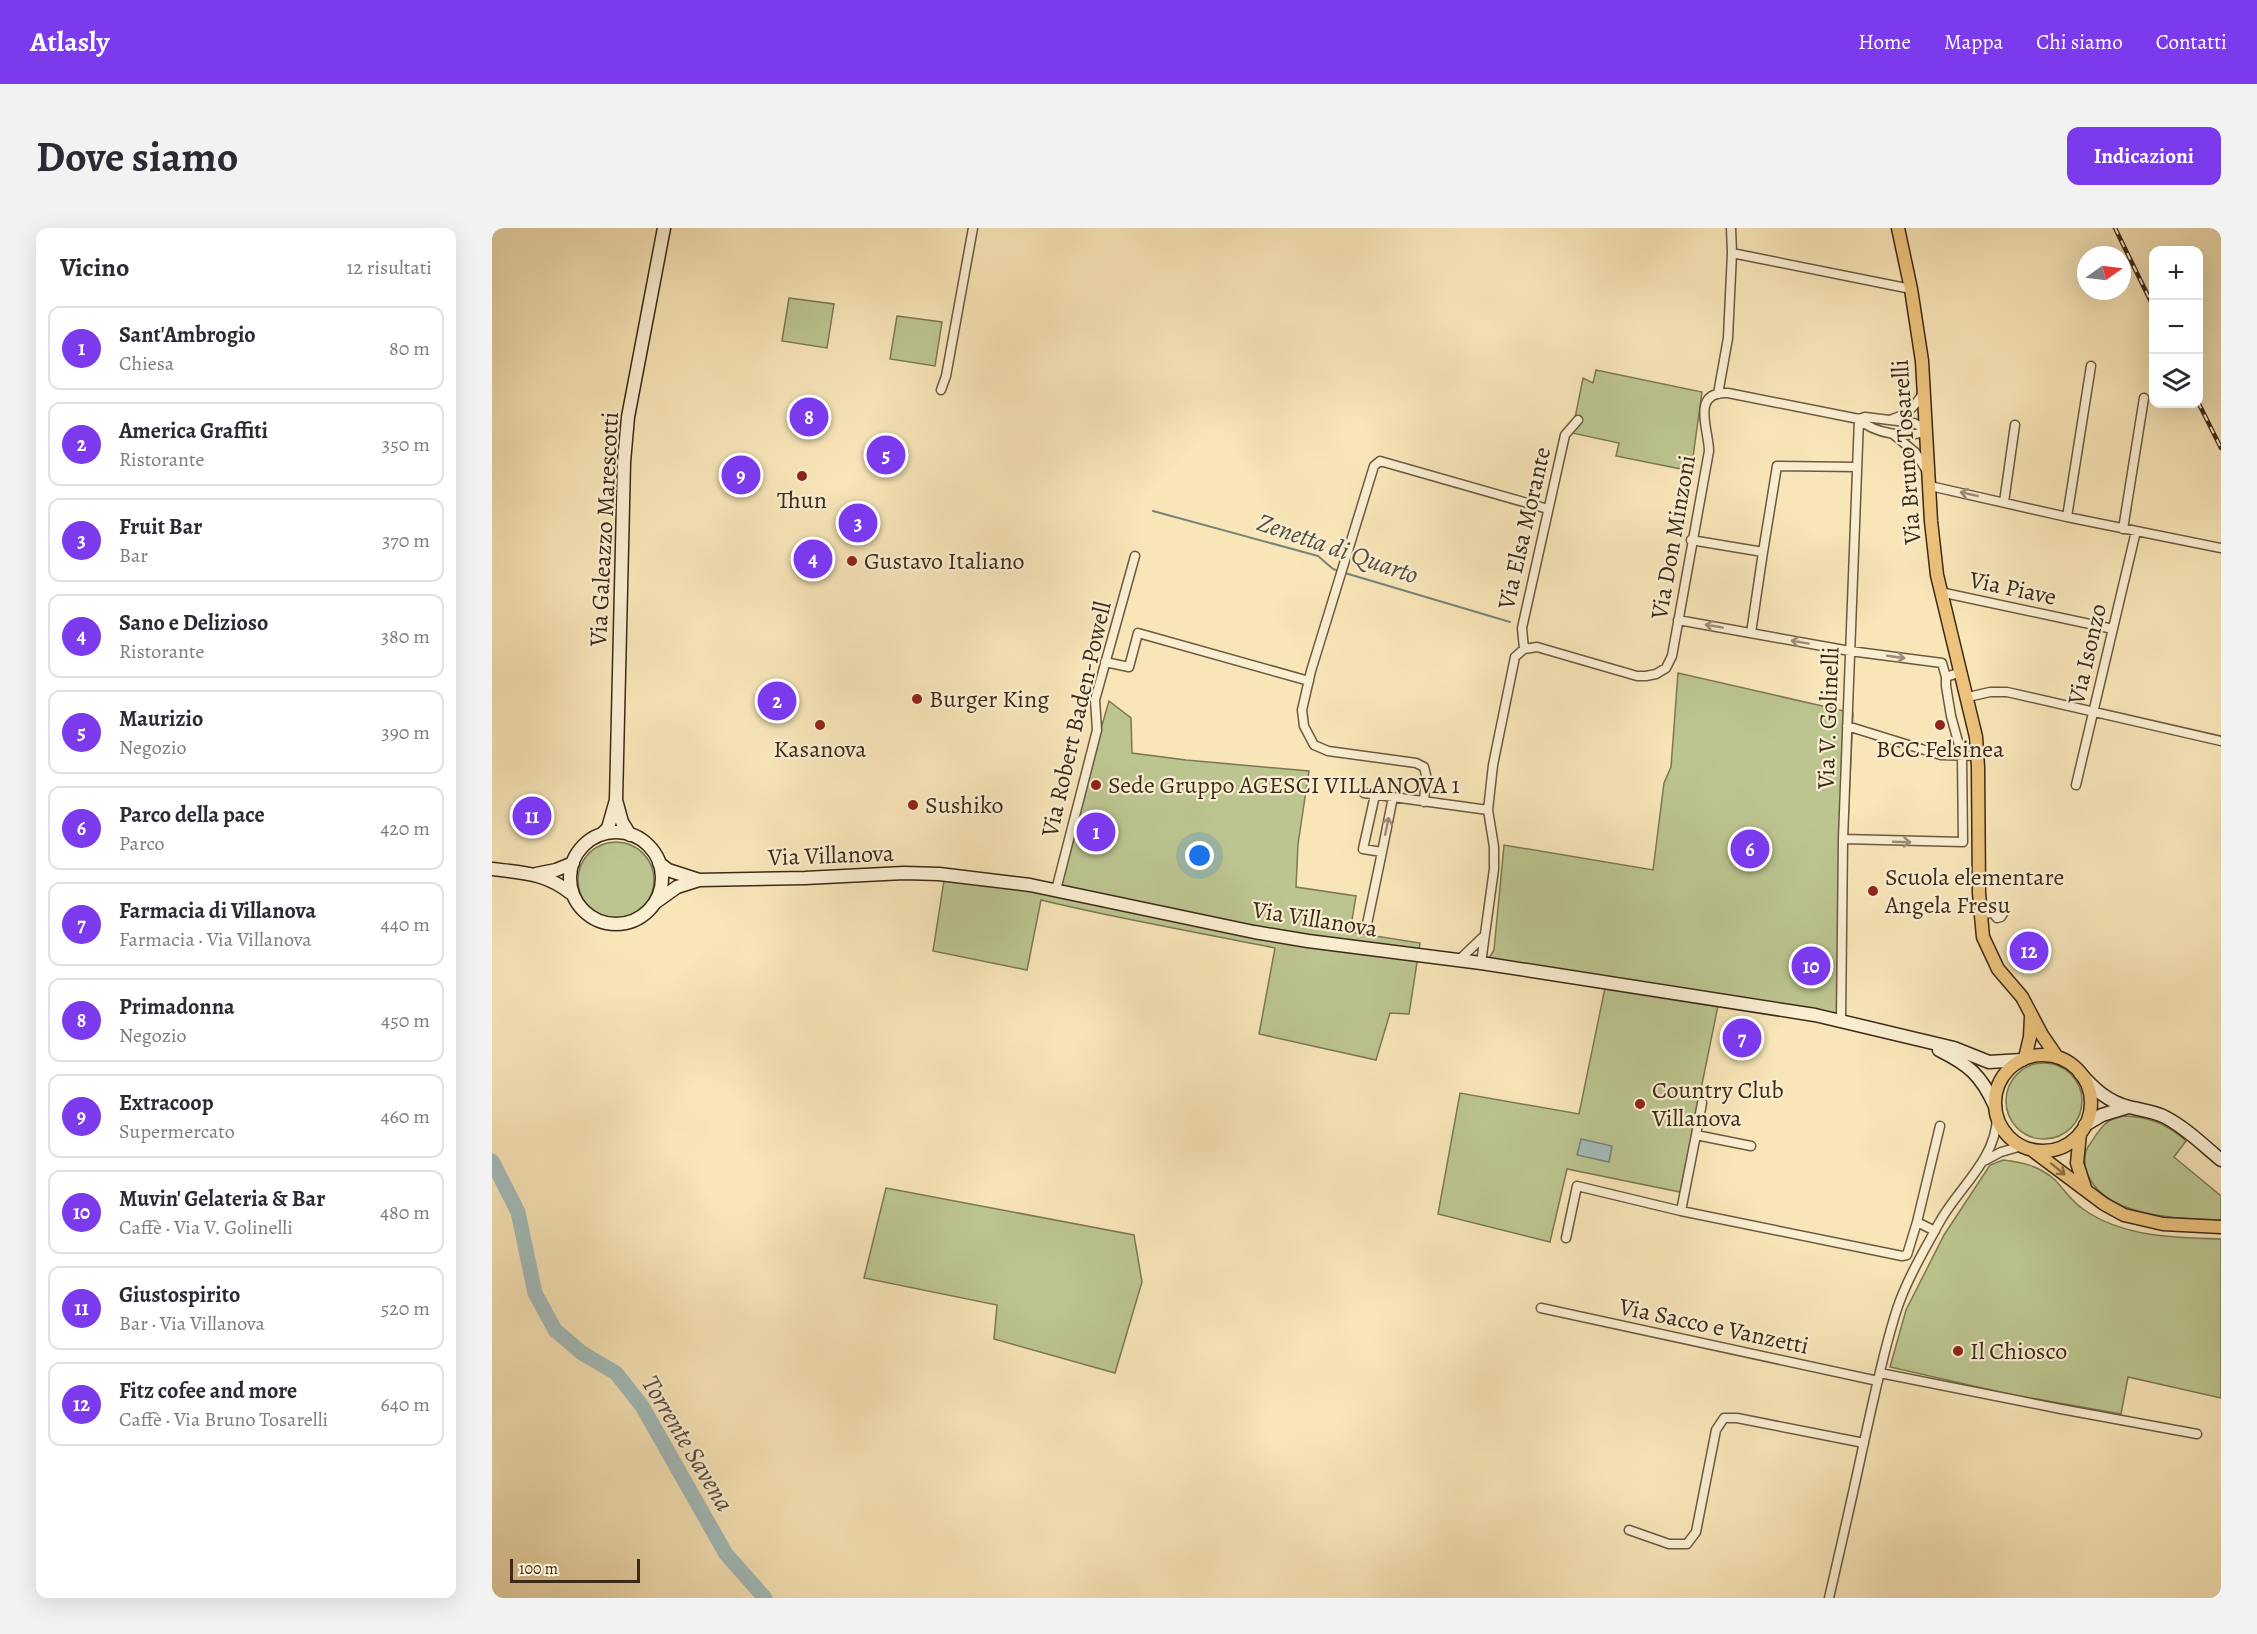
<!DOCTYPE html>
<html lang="it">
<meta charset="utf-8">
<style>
:root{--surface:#fff;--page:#f2f2f3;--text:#2b2b33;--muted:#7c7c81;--line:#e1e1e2;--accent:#7c3aed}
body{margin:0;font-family:Alegreya,serif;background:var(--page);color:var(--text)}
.controls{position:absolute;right:18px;top:18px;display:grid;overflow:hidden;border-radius:12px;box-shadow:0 6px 24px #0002}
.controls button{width:54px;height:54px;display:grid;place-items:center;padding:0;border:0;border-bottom:2px solid var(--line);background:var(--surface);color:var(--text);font:30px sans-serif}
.compass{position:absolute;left:1585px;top:18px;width:54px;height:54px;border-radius:50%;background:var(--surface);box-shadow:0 6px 24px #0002;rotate:76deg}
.scale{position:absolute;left:18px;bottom:15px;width:130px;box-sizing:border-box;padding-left:6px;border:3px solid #3c2a17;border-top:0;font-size:16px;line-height:21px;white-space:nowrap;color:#3c2a17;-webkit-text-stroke:4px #faeed1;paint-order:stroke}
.you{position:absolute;left:708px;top:628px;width:21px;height:21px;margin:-15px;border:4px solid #fff;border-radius:50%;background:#1a73e8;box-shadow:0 0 0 9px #1a73e833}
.badge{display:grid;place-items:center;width:39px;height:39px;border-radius:50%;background:var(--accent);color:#fff;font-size:20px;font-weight:700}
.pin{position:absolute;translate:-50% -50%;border:3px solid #fff;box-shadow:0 2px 6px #0006}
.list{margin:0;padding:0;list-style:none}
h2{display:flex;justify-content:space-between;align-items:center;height:78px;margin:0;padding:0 24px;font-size:26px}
h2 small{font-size:20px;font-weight:400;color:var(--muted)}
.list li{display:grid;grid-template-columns:39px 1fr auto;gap:18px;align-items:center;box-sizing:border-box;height:84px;margin:0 12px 12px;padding:0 12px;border:2px solid var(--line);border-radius:12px}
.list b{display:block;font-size:22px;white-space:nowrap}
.list p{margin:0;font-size:20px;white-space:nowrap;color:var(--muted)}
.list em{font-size:20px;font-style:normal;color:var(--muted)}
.icon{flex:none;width:33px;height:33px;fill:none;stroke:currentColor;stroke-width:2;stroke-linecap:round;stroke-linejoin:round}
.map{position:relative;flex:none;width:1729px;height:1370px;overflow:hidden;border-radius:12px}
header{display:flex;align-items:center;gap:36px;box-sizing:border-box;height:84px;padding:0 30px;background:var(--accent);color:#fff}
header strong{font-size:28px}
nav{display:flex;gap:33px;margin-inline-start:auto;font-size:21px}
.intro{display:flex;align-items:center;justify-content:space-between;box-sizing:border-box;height:144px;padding:0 36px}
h1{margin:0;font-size:42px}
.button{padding:15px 27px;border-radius:12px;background:var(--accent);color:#fff;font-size:21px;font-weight:700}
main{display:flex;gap:36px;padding:0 36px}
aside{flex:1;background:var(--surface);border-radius:12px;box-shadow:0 6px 24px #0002}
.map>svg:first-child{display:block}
.green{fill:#bcc590;stroke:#7c7854;stroke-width:1.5}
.water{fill:#a3bcba;stroke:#7a8279;stroke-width:1.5}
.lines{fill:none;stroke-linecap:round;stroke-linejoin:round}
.stream{stroke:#7a8279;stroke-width:2}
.river{stroke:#a3bcba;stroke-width:15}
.street-casing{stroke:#6b593f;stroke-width:11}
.secondary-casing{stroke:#3c2a17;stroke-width:15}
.primary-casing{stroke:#3c2a17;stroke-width:15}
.street{stroke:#faeed1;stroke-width:8}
.secondary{stroke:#faeed1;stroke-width:12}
.primary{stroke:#ecc27c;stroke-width:12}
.rail-casing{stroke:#3c2a17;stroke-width:4.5}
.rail{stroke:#faeed1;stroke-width:2;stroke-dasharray:7;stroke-linecap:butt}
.oneway{stroke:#9b8c74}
.oneway2{stroke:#8b6e44}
.poi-dot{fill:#8f2418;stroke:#faeed1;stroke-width:2}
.labels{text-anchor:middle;stroke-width:4.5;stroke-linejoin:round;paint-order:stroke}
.street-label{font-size:24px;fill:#3c2a17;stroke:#faeed1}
.poi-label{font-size:24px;fill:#3c2a17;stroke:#faeed1;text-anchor:start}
.water-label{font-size:26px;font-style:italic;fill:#564e40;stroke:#faeed1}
</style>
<header>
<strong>Atlasly</strong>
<nav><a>Home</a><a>Mappa</a><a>Chi siamo</a><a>Contatti</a></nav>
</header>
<div class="intro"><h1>Dove siamo</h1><a class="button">Indicazioni</a></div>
<main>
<aside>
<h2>Vicino<small>12 risultati</small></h2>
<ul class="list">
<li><span class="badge">1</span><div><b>Sant'Ambrogio</b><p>Chiesa</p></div><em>80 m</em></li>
<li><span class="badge">2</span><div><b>America Graffiti</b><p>Ristorante</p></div><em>350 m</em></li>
<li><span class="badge">3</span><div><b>Fruit Bar</b><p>Bar</p></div><em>370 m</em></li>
<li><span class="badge">4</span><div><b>Sano e Delizioso</b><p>Ristorante</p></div><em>380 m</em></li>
<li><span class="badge">5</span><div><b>Maurizio</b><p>Negozio</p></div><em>390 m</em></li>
<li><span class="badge">6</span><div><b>Parco della pace</b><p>Parco</p></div><em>420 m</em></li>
<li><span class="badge">7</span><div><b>Farmacia di Villanova</b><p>Farmacia · Via Villanova</p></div><em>440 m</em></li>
<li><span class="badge">8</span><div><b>Primadonna</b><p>Negozio</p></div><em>450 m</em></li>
<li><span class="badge">9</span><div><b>Extracoop</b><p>Supermercato</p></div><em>460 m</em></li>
<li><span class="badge">10</span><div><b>Muvin' Gelateria &amp; Bar</b><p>Caffè · Via V. Golinelli</p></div><em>480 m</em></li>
<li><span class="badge">11</span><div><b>Giustospirito</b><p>Bar · Via Villanova</p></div><em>520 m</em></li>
<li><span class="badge">12</span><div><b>Fitz cofee and more</b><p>Caffè · Via Bruno Tosarelli</p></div><em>640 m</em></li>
</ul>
</aside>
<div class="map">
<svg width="1729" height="1370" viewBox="0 0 1729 1370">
<rect width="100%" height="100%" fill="#f8e5b8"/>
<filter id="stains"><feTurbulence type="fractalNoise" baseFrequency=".00333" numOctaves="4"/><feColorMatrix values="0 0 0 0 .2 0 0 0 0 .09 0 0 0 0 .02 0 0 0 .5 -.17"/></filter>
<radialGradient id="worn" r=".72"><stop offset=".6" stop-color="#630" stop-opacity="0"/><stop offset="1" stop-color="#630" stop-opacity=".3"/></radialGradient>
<path class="green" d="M297,70l45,6 -7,44 -45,-7z
M405,88l45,6 -7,44 -45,-7z
M1104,142l106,22 -11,79 -75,-15 3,-13 -47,-10 11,-55 10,5z
M1186,445l175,40 -14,306 -119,-23 -40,196 -113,-23 -17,73 -112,-28 22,-121 119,21 27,-131 -120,-20 8,-13 10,-105 149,25 11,-87 7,-16z
M617,473l22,17 1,35 54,7 123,11 -11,73 -2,43 60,9 -6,36 70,11 -11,71 -19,-1 -14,47 -117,-26 16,-86c-78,-16 -156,-29 -234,-48l-14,70 -94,-19 12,-77 110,13z
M86 652a38 38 0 1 1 76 0a38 38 0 1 1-76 0Z
M1514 873a38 38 0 1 1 76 0a38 38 0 1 1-76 0Z
M1631,888c25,0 44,8 63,25l-12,16 47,39v24c-40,-1 -120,-2 -135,-50 -2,-9 -2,-19 4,-26 10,-15 15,-25 33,-28z
M1511,932c19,2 36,6 51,19 10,10 17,22 29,30 39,28 92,29 138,30v159l-93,-21 -7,37 -108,-19 -123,-28 16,-57 38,-75 46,-70z
M394,960l248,47 8,47 -27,91 -121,-34 3,-34 -133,-27z"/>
<path class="water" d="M1089,911l31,7 -3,16 -32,-7z"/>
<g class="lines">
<path class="stream" d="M661,283l165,45 15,13 7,2
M853,345l165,49"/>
<path class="river" d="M0,933l26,51 17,81 20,37 27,23 34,20 26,33 84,148 39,44"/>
<defs>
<path id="street" d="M1240,25l179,36
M449,162l5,-14 27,-148
M1226,166l10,-56 4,-85 -1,-25
M1367,191c14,14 50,21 68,11
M1400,191c15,-4 23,-13 32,-27
M1402,207l21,17 12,19
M1438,258l137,31 154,31
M1512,274l11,-77
M1575,289l24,-151
M1631,301l21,-131
M1199,312l72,12 14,-86 80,1
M1448,364l173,37
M1186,392l172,31 92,12 4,14
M1259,405l12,-81
M1032,421l-2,-21 43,-193 13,-15
M613,434l24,5 9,-34 171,48
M1476,469l22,-5h17l214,49
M1355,498l94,29 37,1
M1584,557l60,-254
M872,565l124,17
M883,567l-12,54 19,3 11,-55
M932,574l2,-27 -2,-8 -8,-4 -88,-12 -14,-6 -10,-19 -2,-16 9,-39 63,-205 6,-5 168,48
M1351,611l120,3 -1,-86 -11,-40 -5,-30v-9l15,-5
M564,662l41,-160 -2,-30 40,-144
M1488,686l13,-1 4,5 4,-1 3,-5 -3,-5 -3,-1 -5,3v4
M875,696l15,-72
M967,732l24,-23
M989,735l13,-94v-22l-6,-37 5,-45 22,-108 9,-8 13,-2 100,29h9l10,-2 10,-6 6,-12 37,-205c0,-21 -19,-60 19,-58l131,26 6,-2 49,6 13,7
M1349,792l2,-181 16,-420
M1204,907l6,-32
M1492,933l17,-9 21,-6
M1189,983l15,-76 55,11
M1425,994l23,-96
M1074,1010l11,-52 104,25 221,45 5,-1 10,-33 18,9
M1049,1080l337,73
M1388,1145l181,36 136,25
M1137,1302l40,14h18l9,-12 20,-102 8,-12h13l127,25
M1337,1370c12,-52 24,-104 35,-156 10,-44 19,-90 33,-133 10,-30 27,-58 42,-86 19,-35 57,-63 58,-106"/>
<path id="secondary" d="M124,572l6,22 8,13
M78 650a46 46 0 1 1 92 0a46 46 0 1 1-92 0Z
M110,606l6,-6 8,-28 8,-338 4,-45 36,-189
M167,635l9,7 31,10 106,-2 99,-5 35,1 91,11 224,47 54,9 173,22 334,52 139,33 35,14 33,-2
M0,641c32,4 54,4 80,25
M44,646l20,-4 17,-7
M164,674l21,-15 22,-7
M1447,822c30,15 42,25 56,56
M1588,845c13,15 28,29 49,34 12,3 25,4 36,10 21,11 38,28 56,43
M1593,897l17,-10 26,-8"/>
<path id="primary" d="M1406,0l13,61 11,72 9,160 6,54 39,162 2,30 1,126 4,44 15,32 24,28 20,38 15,22
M1503 875a48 48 0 1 1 96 0a48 48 0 1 1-96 0Z
M1533,830l5,-21 1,-20
M1588,906l-3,29 8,25
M1540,922l72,54 20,11 39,9 58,3"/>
</defs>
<use href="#street" class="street-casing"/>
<use href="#secondary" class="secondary-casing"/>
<use href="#primary" class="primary-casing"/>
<use href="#street" class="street"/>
<use href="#secondary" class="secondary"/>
<use href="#primary" class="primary"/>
<defs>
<path id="rail" d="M1623,0l39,80
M1706,174l23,46"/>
</defs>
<use href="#rail" class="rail-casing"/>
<use href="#rail" class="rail"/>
</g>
<defs><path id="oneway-shaft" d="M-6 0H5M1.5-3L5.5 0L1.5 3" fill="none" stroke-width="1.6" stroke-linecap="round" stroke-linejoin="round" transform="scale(1.5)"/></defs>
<g class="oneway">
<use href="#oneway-shaft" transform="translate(1477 266) rotate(-167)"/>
<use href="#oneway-shaft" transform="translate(1222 398) rotate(-170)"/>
<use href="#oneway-shaft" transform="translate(1308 414) rotate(-170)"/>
<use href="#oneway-shaft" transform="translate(1404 429) rotate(8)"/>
<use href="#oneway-shaft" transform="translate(895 598) rotate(-78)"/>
<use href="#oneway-shaft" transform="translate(1410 614) rotate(2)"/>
</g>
<use class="oneway2" href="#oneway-shaft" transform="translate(1566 941) rotate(39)"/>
<g class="poi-dot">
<circle cx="310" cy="248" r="6"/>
<circle cx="360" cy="333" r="6"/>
<circle cx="425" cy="471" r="6"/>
<circle cx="328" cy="497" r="6"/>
<circle cx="1448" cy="497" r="6"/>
<circle cx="604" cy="557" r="6"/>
<circle cx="421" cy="577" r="6"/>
<circle cx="1381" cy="663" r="6"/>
<circle cx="1148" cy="876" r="6"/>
<circle cx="1466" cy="1123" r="6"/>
</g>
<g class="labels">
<g class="street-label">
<text transform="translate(1414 224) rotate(-94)" y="8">Via Bruno Tosarelli</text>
<text transform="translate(1032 300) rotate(-77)" y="8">Via Elsa Morante</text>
<text transform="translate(112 301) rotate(-87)" y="8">Via Galeazzo Marescotti</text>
<text transform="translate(1181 309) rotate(-80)" y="8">Via Don Minzoni</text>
<text transform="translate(1521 360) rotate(12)" y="8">Via Piave</text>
<text transform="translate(1595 426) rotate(-77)" y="8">Via Isonzo</text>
<text transform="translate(1336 490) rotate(-88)" y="8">Via V. Golinelli</text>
<text transform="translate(584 491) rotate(-77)" y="8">Via Robert Baden-Powell</text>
<text transform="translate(339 627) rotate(-2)" y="8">Via Villanova</text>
<text transform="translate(823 691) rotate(9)" y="8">Via Villanova</text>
<text transform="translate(1222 1098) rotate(12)" y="8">Via Sacco e Vanzetti</text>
</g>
<g class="poi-label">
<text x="310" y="280" text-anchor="middle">Thun</text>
<text x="372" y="341">Gustavo Italiano</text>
<text x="437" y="479">Burger King</text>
<text x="328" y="529" text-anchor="middle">Kasanova</text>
<text x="1448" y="529" text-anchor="middle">BCC Felsinea</text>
<text x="616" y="565">Sede Gruppo AGESCI VILLANOVA 1</text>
<text x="433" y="585">Sushiko</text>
<text x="1393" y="657">Scuola elementare<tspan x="1393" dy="28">Angela Fresu</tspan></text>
<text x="1160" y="870">Country Club<tspan x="1160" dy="28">Villanova</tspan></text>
<text x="1478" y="1131">Il Chiosco</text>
</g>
<g class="water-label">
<text transform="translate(846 320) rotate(19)" y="9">Zenetta di Quarto</text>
<text transform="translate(196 1215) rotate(59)" y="9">Torrente Savena</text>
</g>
</g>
<rect width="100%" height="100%" filter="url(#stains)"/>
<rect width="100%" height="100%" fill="url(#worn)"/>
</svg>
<div class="controls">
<button>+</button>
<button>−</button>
<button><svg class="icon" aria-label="layers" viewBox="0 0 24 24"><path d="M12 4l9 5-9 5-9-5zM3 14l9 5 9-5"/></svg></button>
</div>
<svg class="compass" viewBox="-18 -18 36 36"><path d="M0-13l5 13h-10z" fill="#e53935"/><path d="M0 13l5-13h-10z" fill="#7c7c81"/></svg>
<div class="scale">100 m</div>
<div class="you"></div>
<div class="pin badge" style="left:604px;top:604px">1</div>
<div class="pin badge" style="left:285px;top:473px">2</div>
<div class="pin badge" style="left:366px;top:295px">3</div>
<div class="pin badge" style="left:321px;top:331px">4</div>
<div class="pin badge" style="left:394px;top:227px">5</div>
<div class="pin badge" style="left:1258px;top:621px">6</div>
<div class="pin badge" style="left:1250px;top:810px">7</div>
<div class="pin badge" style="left:317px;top:189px">8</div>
<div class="pin badge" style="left:249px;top:247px">9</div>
<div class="pin badge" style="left:1319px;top:738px">10</div>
<div class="pin badge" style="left:40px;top:588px">11</div>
<div class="pin badge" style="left:1537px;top:723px">12</div>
</div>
</main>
